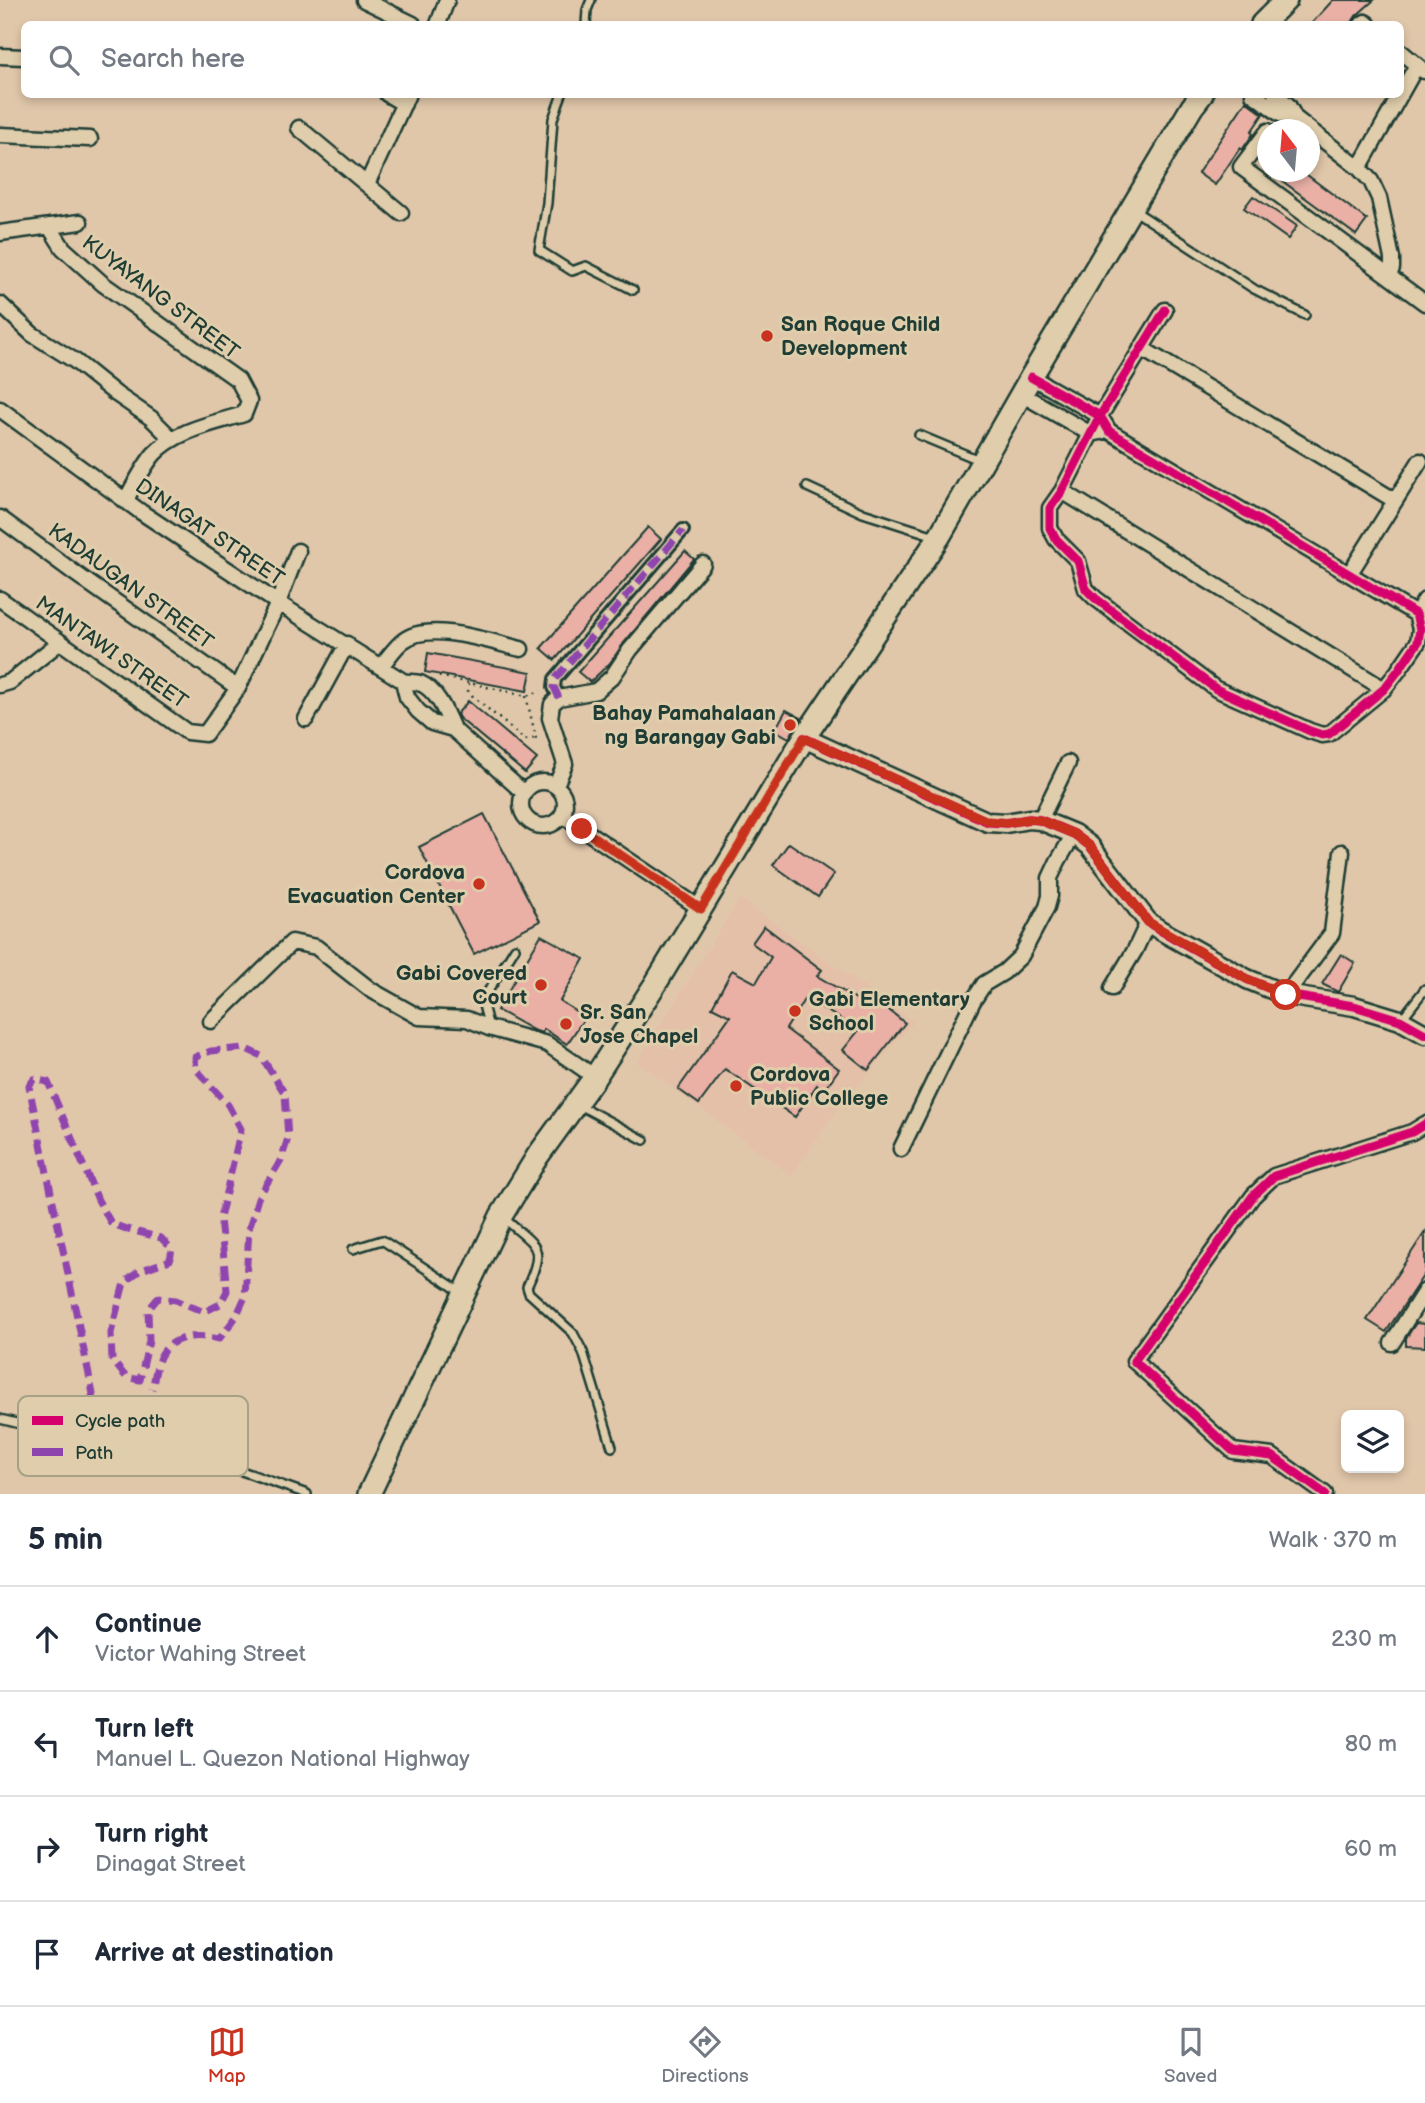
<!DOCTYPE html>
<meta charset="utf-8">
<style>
:root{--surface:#fff;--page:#f6f6f7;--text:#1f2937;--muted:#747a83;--line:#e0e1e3;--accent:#c8321e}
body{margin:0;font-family:"Balsamiq Sans",sans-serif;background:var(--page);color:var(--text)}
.controls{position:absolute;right:21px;bottom:21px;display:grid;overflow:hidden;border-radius:10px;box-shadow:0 4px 10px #0003}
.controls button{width:63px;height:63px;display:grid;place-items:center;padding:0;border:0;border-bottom:2px solid var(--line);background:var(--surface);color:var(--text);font:35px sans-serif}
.compass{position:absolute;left:1257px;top:119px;width:63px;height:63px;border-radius:50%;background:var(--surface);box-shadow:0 4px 10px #0003;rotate:344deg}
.stop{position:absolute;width:21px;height:21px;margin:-16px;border:5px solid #c8321e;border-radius:50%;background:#fff}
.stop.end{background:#c8321e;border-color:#fff;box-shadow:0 2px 7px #0008}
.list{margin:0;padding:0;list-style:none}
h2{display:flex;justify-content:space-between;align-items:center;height:91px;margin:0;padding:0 28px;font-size:30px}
h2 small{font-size:23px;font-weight:400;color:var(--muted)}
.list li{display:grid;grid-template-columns:46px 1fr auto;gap:21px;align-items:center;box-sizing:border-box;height:105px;padding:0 28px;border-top:2px solid var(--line)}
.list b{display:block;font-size:26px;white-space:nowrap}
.list p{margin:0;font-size:23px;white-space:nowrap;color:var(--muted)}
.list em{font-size:23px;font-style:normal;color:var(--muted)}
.icon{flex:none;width:38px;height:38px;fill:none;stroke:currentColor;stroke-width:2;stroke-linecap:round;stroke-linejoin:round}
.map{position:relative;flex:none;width:1425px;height:1494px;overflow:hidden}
.search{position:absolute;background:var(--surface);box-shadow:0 4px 10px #0003;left:21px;right:21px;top:21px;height:77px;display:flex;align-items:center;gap:18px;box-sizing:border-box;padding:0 24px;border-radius:10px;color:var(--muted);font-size:26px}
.sheet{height:511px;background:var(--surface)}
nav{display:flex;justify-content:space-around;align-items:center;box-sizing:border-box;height:98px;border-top:2px solid var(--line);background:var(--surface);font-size:19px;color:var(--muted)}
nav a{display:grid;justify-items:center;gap:4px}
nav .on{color:var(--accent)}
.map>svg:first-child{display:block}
.built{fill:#e4c0a9}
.building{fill:#eab0a6;stroke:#1f3d34;stroke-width:2}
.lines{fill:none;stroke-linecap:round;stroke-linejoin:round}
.service-casing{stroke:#1f3d34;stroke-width:12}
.pedestrian-casing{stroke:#1f3d34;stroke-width:16}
.minor-casing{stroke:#1f3d34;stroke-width:19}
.tertiary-casing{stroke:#1f3d34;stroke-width:23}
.primary-casing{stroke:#1f3d34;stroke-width:26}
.path{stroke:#1f3d34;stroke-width:2.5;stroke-dasharray:2 5;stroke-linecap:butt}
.service{stroke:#dfcdab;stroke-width:7}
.pedestrian{stroke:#dfcdab;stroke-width:10}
.minor{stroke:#dfcdab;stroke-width:14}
.tertiary{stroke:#dfcdab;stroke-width:18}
.primary{stroke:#dfcdab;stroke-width:21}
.quiet{stroke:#8e44ad;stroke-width:7;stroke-dasharray:14 7;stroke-linecap:butt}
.cycleway-casing{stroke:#dfcdab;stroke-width:13}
.cycleway{stroke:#d6006c;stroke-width:9}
.route{stroke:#c8321e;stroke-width:9}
.poi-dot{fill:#c8321e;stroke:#dfcdab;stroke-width:2.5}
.labels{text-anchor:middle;stroke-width:6;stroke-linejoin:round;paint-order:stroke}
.street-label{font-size:21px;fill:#1f3d34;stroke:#dfcdab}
.poi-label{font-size:21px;font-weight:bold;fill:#1f3d34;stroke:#dfcdab;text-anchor:start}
.key{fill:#dfcdab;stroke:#a5a287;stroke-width:2}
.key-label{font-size:19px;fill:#1f3d34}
</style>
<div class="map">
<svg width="1425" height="1494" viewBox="0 0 1425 1494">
<rect width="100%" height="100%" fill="#e1c7aa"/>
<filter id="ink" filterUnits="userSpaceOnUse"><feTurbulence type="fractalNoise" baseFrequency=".0143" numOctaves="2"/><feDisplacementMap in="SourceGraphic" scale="14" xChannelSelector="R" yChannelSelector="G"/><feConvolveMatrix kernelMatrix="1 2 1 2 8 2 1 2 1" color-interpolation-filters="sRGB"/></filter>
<g filter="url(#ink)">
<path class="built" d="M740,898l174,124 -77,88 -45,66 -155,-114z"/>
<path class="building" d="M1333,0h41l-18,16 -5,8h-40z
M1246,101l17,13 -12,18 2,2 -11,16 -2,-2 -25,37 -17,-12z
M1270,172h33l64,48 -11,15z
M1253,196l44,30 -9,13 -44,-31z
M648,527l13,12 -106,121 -14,-12z
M685,551l9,8 -71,85 -13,19 -20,19 -12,-10z
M428,653l103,19 -4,19 -102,-19z
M468,701l69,58 -12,14 -66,-55 -2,-4z
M786,710l15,8 -12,20 -14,-8z
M484,814l56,107 -66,33 -55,-107z
M789,843l45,31 -16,23 -45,-32z
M764,926l58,44 -5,6 58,34 5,-7 25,20 -37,47 -25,-20 16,-20 -54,-32 -19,31 53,40 -15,21 -7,-5 -22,32 -70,-48 -26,35 -21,-15 52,-73 -18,-9 20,-37 24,13 15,-26 -19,-14z
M541,935l43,24 -24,42 25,16 -18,27 -23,-15 -2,4 -9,-3 -36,-20z
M1341,954l14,9 -17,29 -16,-8z
M1425,1232v41l-39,59 -19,-12z
M1416,1323l9,1v23l-19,-1v-8z"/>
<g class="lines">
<defs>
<path id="service" d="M586,24l1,-14 4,-10
M562,94l-9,25 -6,84 -8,47 33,21 14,-5 47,24
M1132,209l122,80 51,26
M919,435l60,25
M807,487l56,26 72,23
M1401,1020l24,-31
M489,1028l-7,-27 33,-53
M577,1104l67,36
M504,1218c31,29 43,26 23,69l2,6 44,40 10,19 29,95
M353,1249l29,-9 79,52
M0,1419l77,19 122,18 108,38"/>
<path id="pedestrian" d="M559,698l-5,-11 1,-8 128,-149"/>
<path id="minor" d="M364,0l49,24
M438,24l9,-24
M1362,24l3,-2 3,2
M1400,51l24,20
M0,56l24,1
M387,94l17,10
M1253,94l27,20 15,4
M1275,94l13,11 7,13 64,50 12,13 8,17 13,60v10l-3,8
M299,128l102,85
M1268,131l-27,36 184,136
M0,135l90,4
M1359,168l58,-103
M367,184l41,-90
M49,226l14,22 40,36 135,96 11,21 -5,13c-29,9 -68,16 -90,40 -11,13 -20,32 -29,47
M0,233l80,-11
M0,304l32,30 43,27 41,33 35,24 21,21
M1141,348l253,152
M1031,377l69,39 9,15 307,183 4,15 -2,13 -20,29 -14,18 -55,45 -7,1 -12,-4 -94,-42 -121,-91 -9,-9 -8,-28 -22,-22 -6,-11v-20l12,-17 38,-75 65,-106
M1021,394l70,40 10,-2
M0,409l141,103 137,91 125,78c5,1 12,1 17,2 18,8 26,30 33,46
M1062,491l322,198
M0,518l76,56 162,114
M1350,573l70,-112
M0,599l187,133 18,2 33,-46 40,-85 20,-52
M1416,614l9,-14
M381,666c7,-8 14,-19 22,-25 25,-21 89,1 118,8
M403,681l4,16 11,14 14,12 21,6 70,63
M0,685l10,-3 50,-40
M306,719l41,-75
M521 804a22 22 0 1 1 44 0a22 22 0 1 1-44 0Z
M556,785l9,-21 -15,-46 2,-14 7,-6 37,-7 16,-14 18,-27 73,-86
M562,815l139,94
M1040,820l28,-57
M1112,988l23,-38 13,-28
M1286,995l46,-62 10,-81
M211,1021l81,-79 24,5 55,43 48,27 48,2 22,9 58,16 48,33
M901,1149l72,-148 11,-17 20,-12 17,-16 26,-49 3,-11v-18l8,-17 16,-27
M1392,1343l33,-52
M1325,1494l-53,-38 -39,-5 -99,-90 119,-165 21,-20 138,-44 13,-8"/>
<path id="tertiary" d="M804,738l184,84 18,1 23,-4 11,1 34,14 16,12 58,76 12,8 87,49 39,16 68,11 46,14 25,14"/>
<path id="primary" d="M1262,24l24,-24
M369,1494l132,-278 36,-59 58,-80 61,-94 148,-245 135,-201 92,-160 161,-270 10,-13"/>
</defs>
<use href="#service" class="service-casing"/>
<use href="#pedestrian" class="pedestrian-casing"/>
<use href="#minor" class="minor-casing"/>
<use href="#tertiary" class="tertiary-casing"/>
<use href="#primary" class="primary-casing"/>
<path class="path" d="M439,676l87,20 15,-5
M469,683l-1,9 57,48 11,-2
M526,696l10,42 5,2"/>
<use href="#service" class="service"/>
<use href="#pedestrian" class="pedestrian"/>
<use href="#minor" class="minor"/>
<use href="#tertiary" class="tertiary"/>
<use href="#primary" class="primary"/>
<path class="quiet" d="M559,698l-5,-11 1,-8 128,-149
M77,1438l16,-44 -64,-308 5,-7 14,3 50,118 13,23 15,6 35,9 11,11 -2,11 -31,11 -15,12 -13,50 1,27 14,17 14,3 9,-39 -1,-31 10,-12 18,2 28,12 16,-8 7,-13 -7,-73 21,-89 -13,-24 -32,-36 -1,-12 16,-6 33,-3 17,8 24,38 3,44 -7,22 -23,38 -9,31 -4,68 -9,20 -17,22c-20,-4 -43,-5 -56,13 -7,9 -8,26 -11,37"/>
<defs>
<path id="cycleway" d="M1031,377l69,39 9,15 307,183 4,15 -2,13 -20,29 -14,18 -55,45 -7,1 -12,-4 -94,-42 -121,-91 -9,-9 -8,-28 -22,-22 -6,-11v-20l12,-17 38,-75 65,-106
M804,738l184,84 18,1 23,-4 11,1 34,14 16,12 58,76 12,8 87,49 39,16 68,11 46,14 25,14
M1325,1494l-53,-38 -39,-5 -99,-90 119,-165 21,-20 138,-44 13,-8"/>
</defs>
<use href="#cycleway" class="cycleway-casing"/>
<use href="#cycleway" class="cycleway"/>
</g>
</g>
<g class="lines" filter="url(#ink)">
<path class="route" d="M582,829l119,80 103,-171 184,83 18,2 23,-4 11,1 34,14 16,12 58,76 99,57 39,16"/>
</g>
<g class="poi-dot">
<circle cx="767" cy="336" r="7"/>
<circle cx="790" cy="725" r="7"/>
<circle cx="479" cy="884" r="7"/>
<circle cx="541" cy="985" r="7"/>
<circle cx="795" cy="1011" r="7"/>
<circle cx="566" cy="1024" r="7"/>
<circle cx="736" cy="1086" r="7"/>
</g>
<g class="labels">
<g class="street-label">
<text transform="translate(161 297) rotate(37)" y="7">KUYAYANG STREET</text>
<text transform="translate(210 532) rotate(34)" y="7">DINAGAT STREET</text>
<text transform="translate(131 586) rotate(36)" y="7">KADAUGAN STREET</text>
<text transform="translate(112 652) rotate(35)" y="7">MANTAWI STREET</text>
</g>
<g class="poi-label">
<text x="781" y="331">San Roque Child<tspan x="781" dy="24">Development</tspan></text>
<text x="776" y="720" text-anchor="end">Bahay Pamahalaan<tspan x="776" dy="24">ng Barangay Gabi</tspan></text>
<text x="465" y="879" text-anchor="end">Cordova<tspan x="465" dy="24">Evacuation Center</tspan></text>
<text x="527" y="980" text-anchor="end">Gabi Covered<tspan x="527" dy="24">Court</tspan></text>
<text x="809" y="1006">Gabi Elementary<tspan x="809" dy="24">School</tspan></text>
<text x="580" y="1019">Sr. San<tspan x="580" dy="24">Jose Chapel</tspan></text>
<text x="750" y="1081">Cordova<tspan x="750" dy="24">Public College</tspan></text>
</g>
</g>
<rect x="18" y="1396" width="230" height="80" rx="10" class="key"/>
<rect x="32" y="1416" width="31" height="9" fill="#d6006c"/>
<rect x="32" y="1448" width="31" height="8" fill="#8e44ad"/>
<g class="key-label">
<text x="75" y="1427">Cycle path</text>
<text x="75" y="1459">Path</text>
</g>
</svg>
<div class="controls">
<button><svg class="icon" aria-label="layers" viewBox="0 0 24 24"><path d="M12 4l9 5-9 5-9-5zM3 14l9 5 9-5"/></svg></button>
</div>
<svg class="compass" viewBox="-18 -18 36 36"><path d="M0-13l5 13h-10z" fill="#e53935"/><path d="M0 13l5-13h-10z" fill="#747a83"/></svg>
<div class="stop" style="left:1286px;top:995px"></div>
<div class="stop end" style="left:582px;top:829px"></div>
<div class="search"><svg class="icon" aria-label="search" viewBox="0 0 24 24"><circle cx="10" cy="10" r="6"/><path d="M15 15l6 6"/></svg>Search here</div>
</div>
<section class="sheet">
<h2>5 min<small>Walk · 370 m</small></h2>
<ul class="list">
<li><svg class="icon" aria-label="ahead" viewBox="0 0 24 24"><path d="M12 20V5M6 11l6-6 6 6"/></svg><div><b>Continue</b><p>Victor Wahing Street</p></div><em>230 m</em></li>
<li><svg class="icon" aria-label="left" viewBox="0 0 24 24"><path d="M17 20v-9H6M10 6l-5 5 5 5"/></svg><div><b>Turn left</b><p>Manuel L. Quezon National Highway</p></div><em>80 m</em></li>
<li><svg class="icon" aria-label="right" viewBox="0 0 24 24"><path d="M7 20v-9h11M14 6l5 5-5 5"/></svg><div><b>Turn right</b><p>Dinagat Street</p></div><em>60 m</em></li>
<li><svg class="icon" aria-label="arrive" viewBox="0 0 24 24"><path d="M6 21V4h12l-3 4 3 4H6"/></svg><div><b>Arrive at destination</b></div></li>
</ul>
</section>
<nav>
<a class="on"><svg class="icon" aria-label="map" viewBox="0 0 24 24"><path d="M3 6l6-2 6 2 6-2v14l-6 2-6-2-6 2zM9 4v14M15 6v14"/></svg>Map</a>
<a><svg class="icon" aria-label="directions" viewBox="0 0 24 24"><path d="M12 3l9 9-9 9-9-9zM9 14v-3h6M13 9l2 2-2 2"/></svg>Directions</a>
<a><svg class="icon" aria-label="saved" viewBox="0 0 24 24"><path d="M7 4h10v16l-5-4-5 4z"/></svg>Saved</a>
</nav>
